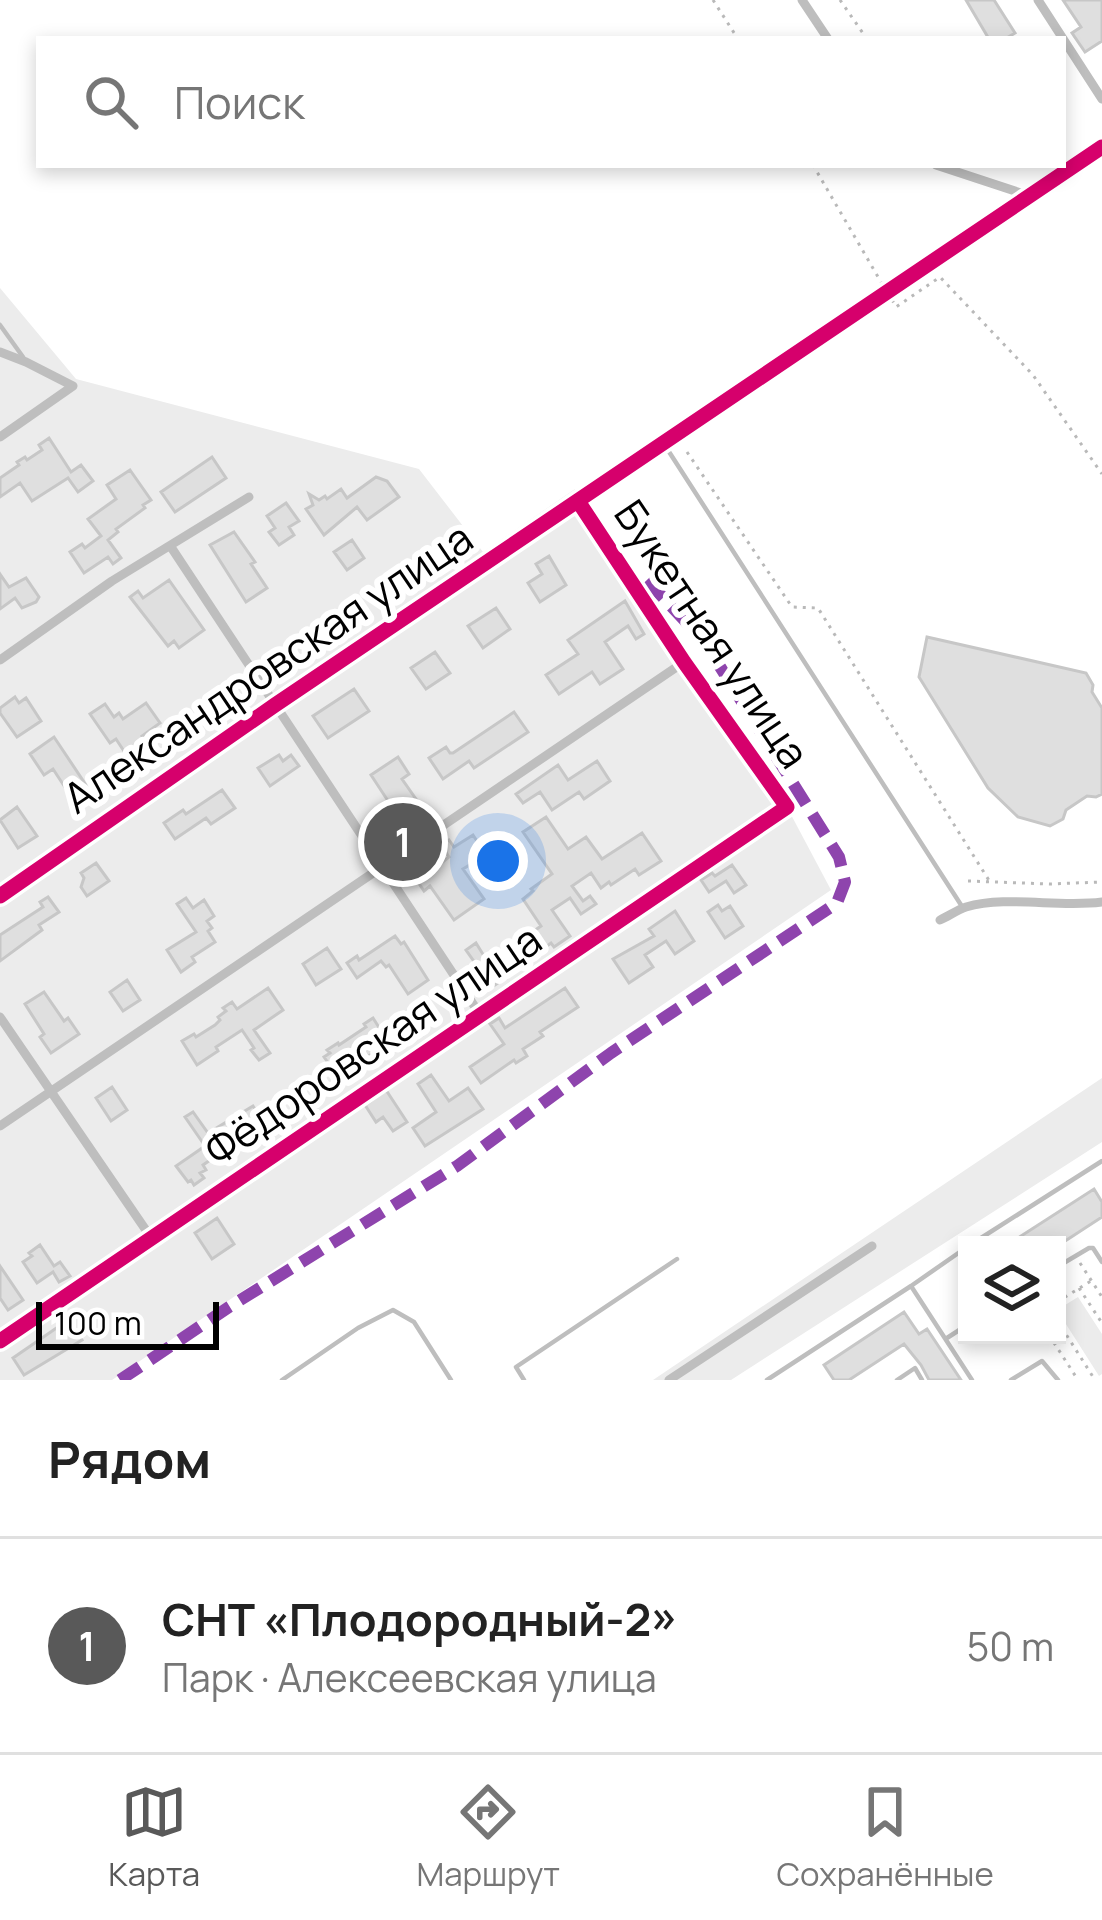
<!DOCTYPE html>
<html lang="ru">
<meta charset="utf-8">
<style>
:root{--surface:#fff;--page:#f2f2f2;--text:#222;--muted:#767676;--line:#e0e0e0;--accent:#595959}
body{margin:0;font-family:Manrope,sans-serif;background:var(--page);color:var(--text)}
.controls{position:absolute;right:36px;bottom:36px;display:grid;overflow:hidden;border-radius:0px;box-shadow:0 6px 18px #0003}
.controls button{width:108px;height:108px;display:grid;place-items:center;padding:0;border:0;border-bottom:3px solid var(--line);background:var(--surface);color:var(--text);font:60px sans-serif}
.scale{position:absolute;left:36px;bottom:30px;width:183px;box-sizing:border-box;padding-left:12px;border:6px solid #000;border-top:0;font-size:33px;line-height:42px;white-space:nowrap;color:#000;-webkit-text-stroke:9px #fff;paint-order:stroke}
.you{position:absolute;left:498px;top:861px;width:42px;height:42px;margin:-30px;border:9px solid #fff;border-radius:50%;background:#1a73e8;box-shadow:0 0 0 18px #1a73e833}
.badge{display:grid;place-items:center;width:78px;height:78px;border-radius:50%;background:var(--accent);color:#fff;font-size:39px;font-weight:700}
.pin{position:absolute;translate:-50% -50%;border:6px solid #fff;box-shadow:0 3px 12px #0006}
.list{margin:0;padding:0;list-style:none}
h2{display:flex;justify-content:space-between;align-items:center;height:156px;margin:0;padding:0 48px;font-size:51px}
h2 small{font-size:39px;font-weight:400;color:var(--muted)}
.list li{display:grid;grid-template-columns:78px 1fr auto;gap:36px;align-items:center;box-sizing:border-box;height:216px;padding:0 48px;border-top:3px solid var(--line)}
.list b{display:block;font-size:45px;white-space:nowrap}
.list p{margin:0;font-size:39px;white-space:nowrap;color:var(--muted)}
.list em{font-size:39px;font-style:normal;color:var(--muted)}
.icon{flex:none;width:66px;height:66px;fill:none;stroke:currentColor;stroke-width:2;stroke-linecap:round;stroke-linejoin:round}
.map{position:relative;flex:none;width:1102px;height:1380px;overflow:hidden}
.search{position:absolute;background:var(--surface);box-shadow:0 6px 18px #0003;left:36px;right:36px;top:36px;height:132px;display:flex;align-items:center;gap:30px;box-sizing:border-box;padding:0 42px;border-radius:0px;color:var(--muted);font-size:45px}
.sheet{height:372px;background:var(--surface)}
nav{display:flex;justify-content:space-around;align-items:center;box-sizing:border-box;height:168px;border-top:3px solid var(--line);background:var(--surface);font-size:33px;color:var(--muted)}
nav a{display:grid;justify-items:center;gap:6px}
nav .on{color:var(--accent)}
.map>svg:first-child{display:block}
.green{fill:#ececec}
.building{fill:#dfdfdf;stroke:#c7c7c7;stroke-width:3}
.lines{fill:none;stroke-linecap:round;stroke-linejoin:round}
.path{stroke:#b9b9b9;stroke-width:3;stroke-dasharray:3 6;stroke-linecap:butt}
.lane{stroke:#bebebe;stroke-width:4.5}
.street{stroke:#bebebe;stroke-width:9}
.quiet{stroke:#8e44ad;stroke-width:12;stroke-dasharray:24 12;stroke-linecap:butt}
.cycleway-casing{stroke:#fff;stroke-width:22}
.cycleway{stroke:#d6006c;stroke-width:15}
.labels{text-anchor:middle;stroke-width:12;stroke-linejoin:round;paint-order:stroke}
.street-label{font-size:42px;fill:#000;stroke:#fff}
</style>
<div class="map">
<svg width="1102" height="1380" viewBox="0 0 1102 1380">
<rect width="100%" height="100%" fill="#fff"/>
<path class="green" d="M0,288l76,91 343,90 64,83 92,-63 205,305 51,96 -719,490h-112z
M1102,1078v64l-371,238h-78z
M1078,1297l24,37v40l-3,2 -42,-66z"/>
<path class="building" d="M966,0h28l21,33 -10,6h-16z
M1063,0h39v41l-17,11 -13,-19 9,-6z
M49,438l22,34 10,-7 12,16 -15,11 -10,-14 -36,23 -12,-18 -20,14v-19l19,-13 -2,-3 8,-5 2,3 15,-10 -3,-5z
M212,457l14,21 -51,34 -14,-20z
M130,470l21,30 -8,5 2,3 -29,21 2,3 -10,8 13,18 -8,6 -5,-7 -24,16 -14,-21 12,-8 3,4 16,-12 -13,-17 28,-20 -9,-14z
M376,477l11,4 12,16 -32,23 -10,-13 -33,28 -18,-26 7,-4 -4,-11 10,6 6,-4 2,3 14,-10 6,9z
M286,503l13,18 -10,6 5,8 -15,10 -10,-13 6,-4 -8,-12z
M234,532l21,30 -4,2 16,24 -21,14 -36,-57z
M352,540l12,18 -17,12 -13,-18z
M549,556l17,29 -26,17 -12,-19 14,-9 -6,-10z
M0,574l9,13 17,-9 13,19 -3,5 -14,6 -7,-10 -15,11z
M169,580l35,50 -25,18 -5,-7 -6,5 -38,-49 8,-6 5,7z
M625,601l19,33 -8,5 -8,-13 -23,16 18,27 -23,15 -8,-12 -33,22 -13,-19 32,-21 -10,-14z
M496,608l14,21 -27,19 -15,-22z
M927,637l159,36 7,12 -1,7 10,16v86l-6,3 -9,-1 -21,14 -3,9 -13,7 -32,-9 -30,-29 -69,-111z
M435,652l15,21 -24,16 -15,-21z
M354,689l15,22 -41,27 -15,-22z
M15,697l4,6 7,-5 15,23 -24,16 -17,-24v-5z
M146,703l14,20 -18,13 13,19 -20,13 -19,-29 -6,4 -20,-29 15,-10 9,13 5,-4 4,6z
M514,712l14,20 -54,36 -5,-7 -26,18 -14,-21 17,-11 4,6h3z
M54,737l36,54 -16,10 -21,-32 -9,6 -14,-21z
M279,755l4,6 8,-6 8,11 -29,20 -12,-18z
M398,757l11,17 -7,5 21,30 -34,23 -11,-16 14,-9 -21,-32z
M597,761l13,20 -26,18 -5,-7 -27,18 -12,-18 -17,11 -7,-9 42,-29 10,15z
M222,790l13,18 -24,16 -5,-6 -31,21 -11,-16 19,-13 3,4z
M17,807l20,29 -19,12 -18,-28z
M546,817l22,32 18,-12 16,22 40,-26 19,28 -22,14 -4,-6 -24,16 -2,-3 -8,6 -10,-15 -19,13 11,15 7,-5 6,8 -15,10 -11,-16 -18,12 18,26 -16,11 -3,-4 -23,17 -11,-17 24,-17 -18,-27 10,-8 -2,-2 21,-15 -29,-42z
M473,835l13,20 -23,14 21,30 -30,21 -24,-34 -6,5 -6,-9 31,-25 -8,-12 8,-5 5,7z
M96,863l13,18 -22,15 -6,-9 3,-9 -3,-5z
M732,865l14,20 -12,8 -8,-12 -17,11 -8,-12 11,-7 3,3z
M48,897l11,15 -20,13 3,5 -42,31v-26l43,-28 -3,-5z
M186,898l7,10 11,-8 10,16 -7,5 5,7 -4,3 7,11 -23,15 3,5 -14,10 -14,-22 29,-18 -19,-28z
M718,905l4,6 8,-5 13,20 -18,12 -17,-26z
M675,911l19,30 -19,13 -9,-13 -21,14 8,12 -24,16 -16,-24 41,-23 -5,-7z
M395,936l6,8 3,-2 24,38 -20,14 -19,-29 -3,2 -5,-6 -24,17 -10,-15 10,-7 2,4z
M476,943l13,21 9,-6 12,17 -18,12 -26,-37z
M327,948l14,21 -25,16 -13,-21z
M127,980l13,20 -17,11 -13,-19z
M268,988l15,22 -29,20 16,23 -11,7 -8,-10 3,-2 -12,-18 -26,17 2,4 -21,14 -15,-24 12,-7 2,3 19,-12 5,-5 -2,-3 8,-6 -3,-3 9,-6 5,7z
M565,988l13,19 -38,25 3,4 -20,13 4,7 -11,7 -2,-3 -33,23 -11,-16 34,-23 -14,-20 9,-6 6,10z
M44,992l20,29 4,-3 11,16 -28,19 -11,-16 4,-3 -19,-30z
M418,1004l12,18 -30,20 -4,-5 -43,30 3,3 -10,7 -3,-4 -5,4 -14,-20 6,-4 -3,-3 11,-7 1,2 27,-18 -2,-3 9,-6 7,11z
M431,1075l18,26 19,-13 15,21 -58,37 -12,-18 23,-16 -18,-28z
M112,1087l15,23 -16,11 -15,-23z
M386,1090l21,32 -14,9 -10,-14 -7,5 -11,-17z
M253,1106l16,24 -20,13 -4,-7 -42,29 3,5 -6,3 4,5 -10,7 -3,-5 -3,2 -12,-16 29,-20 -20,-29 8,-5 15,21z
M1094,1189l8,13v15l-43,28h-52z
M217,1218l17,26 -22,15 -17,-26z
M40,1245l14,21 6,-4 10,14 -11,6 -6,-10 -16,11 -14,-21 9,-6 -3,-3z
M0,1266l23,34 -15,10 -8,-12z
M904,1312l15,22 8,-5 34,51h-32l-8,-15 -17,-21 -55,36h-15l-10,-15z
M68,1320l14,20 -58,35 -11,-17z"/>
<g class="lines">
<path class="path" d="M713,0l25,39
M840,0l27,39
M813,165l68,117
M892,300l4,7 44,-30 93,98 69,99
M687,452l105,155 26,1 172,274
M968,881l81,3 53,-2
M1080,1263l22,34
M1079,1288l23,35
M1057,1302l34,-21
M1057,1320l38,60
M1049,1335l29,45"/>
<path class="lane" d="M0,325l23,32
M664,444l299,464
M970,1245l132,-84
M1057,1267l32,-19h4l9,14
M911,1286l56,-39
M947,1338l20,-13
M282,1380l76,-52 35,-18 21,12 37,58
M524,1380l-8,-13 161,-108
M767,1380l144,-94 61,94
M897,1380l18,-12 7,12
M1011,1380l31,-19 16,19"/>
<path class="street" d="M802,0l26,39
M1038,0l64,99
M936,165l94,31
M0,352l26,10 47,24 -73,51
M171,547l310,469
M0,660l112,-79 137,-84
M0,896l275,-191 827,-558
M940,920c9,-4 17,-10 26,-13 41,-12 93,1 136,-5
M0,1017l152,222
M0,1126l684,-464
M0,1341l787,-534 -103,-145 -106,-161
M669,1380l203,-134"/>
<path class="quiet" d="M120,1380l109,-73 228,-141 154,-113 226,-150 8,-21 -6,-25 -135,-216 -61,-65"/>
<defs>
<path id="cycleway" d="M0,896l275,-191 827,-558
M0,1341l787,-534 -103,-145 -106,-161"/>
</defs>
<use href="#cycleway" class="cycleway-casing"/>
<use href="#cycleway" class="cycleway"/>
</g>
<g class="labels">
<g class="street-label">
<text transform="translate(712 634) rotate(56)" y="15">Букетная улица</text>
<text transform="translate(268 668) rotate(-34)" y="15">Александровская улица</text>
<text transform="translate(373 1045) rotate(-34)" y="15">Фёдоровская улица</text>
</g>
</g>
</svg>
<div class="controls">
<button><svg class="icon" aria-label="layers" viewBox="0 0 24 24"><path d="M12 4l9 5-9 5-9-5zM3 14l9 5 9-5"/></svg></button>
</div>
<div class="scale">100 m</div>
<div class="you"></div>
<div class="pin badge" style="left:403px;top:842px">1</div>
<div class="search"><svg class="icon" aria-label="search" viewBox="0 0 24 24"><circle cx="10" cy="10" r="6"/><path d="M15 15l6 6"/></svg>Поиск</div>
</div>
<section class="sheet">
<h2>Рядом<small></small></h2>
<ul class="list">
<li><span class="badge">1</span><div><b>СНТ «Плодородный-2»</b><p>Парк · Алексеевская улица</p></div><em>50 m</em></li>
</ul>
</section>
<nav>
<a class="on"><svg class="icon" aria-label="map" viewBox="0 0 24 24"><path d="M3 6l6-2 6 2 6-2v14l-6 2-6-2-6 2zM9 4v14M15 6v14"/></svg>Карта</a>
<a><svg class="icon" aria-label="directions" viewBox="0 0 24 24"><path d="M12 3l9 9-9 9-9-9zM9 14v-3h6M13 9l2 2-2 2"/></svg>Маршрут</a>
<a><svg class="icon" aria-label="saved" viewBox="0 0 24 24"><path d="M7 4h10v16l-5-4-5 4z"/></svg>Сохранённые</a>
</nav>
